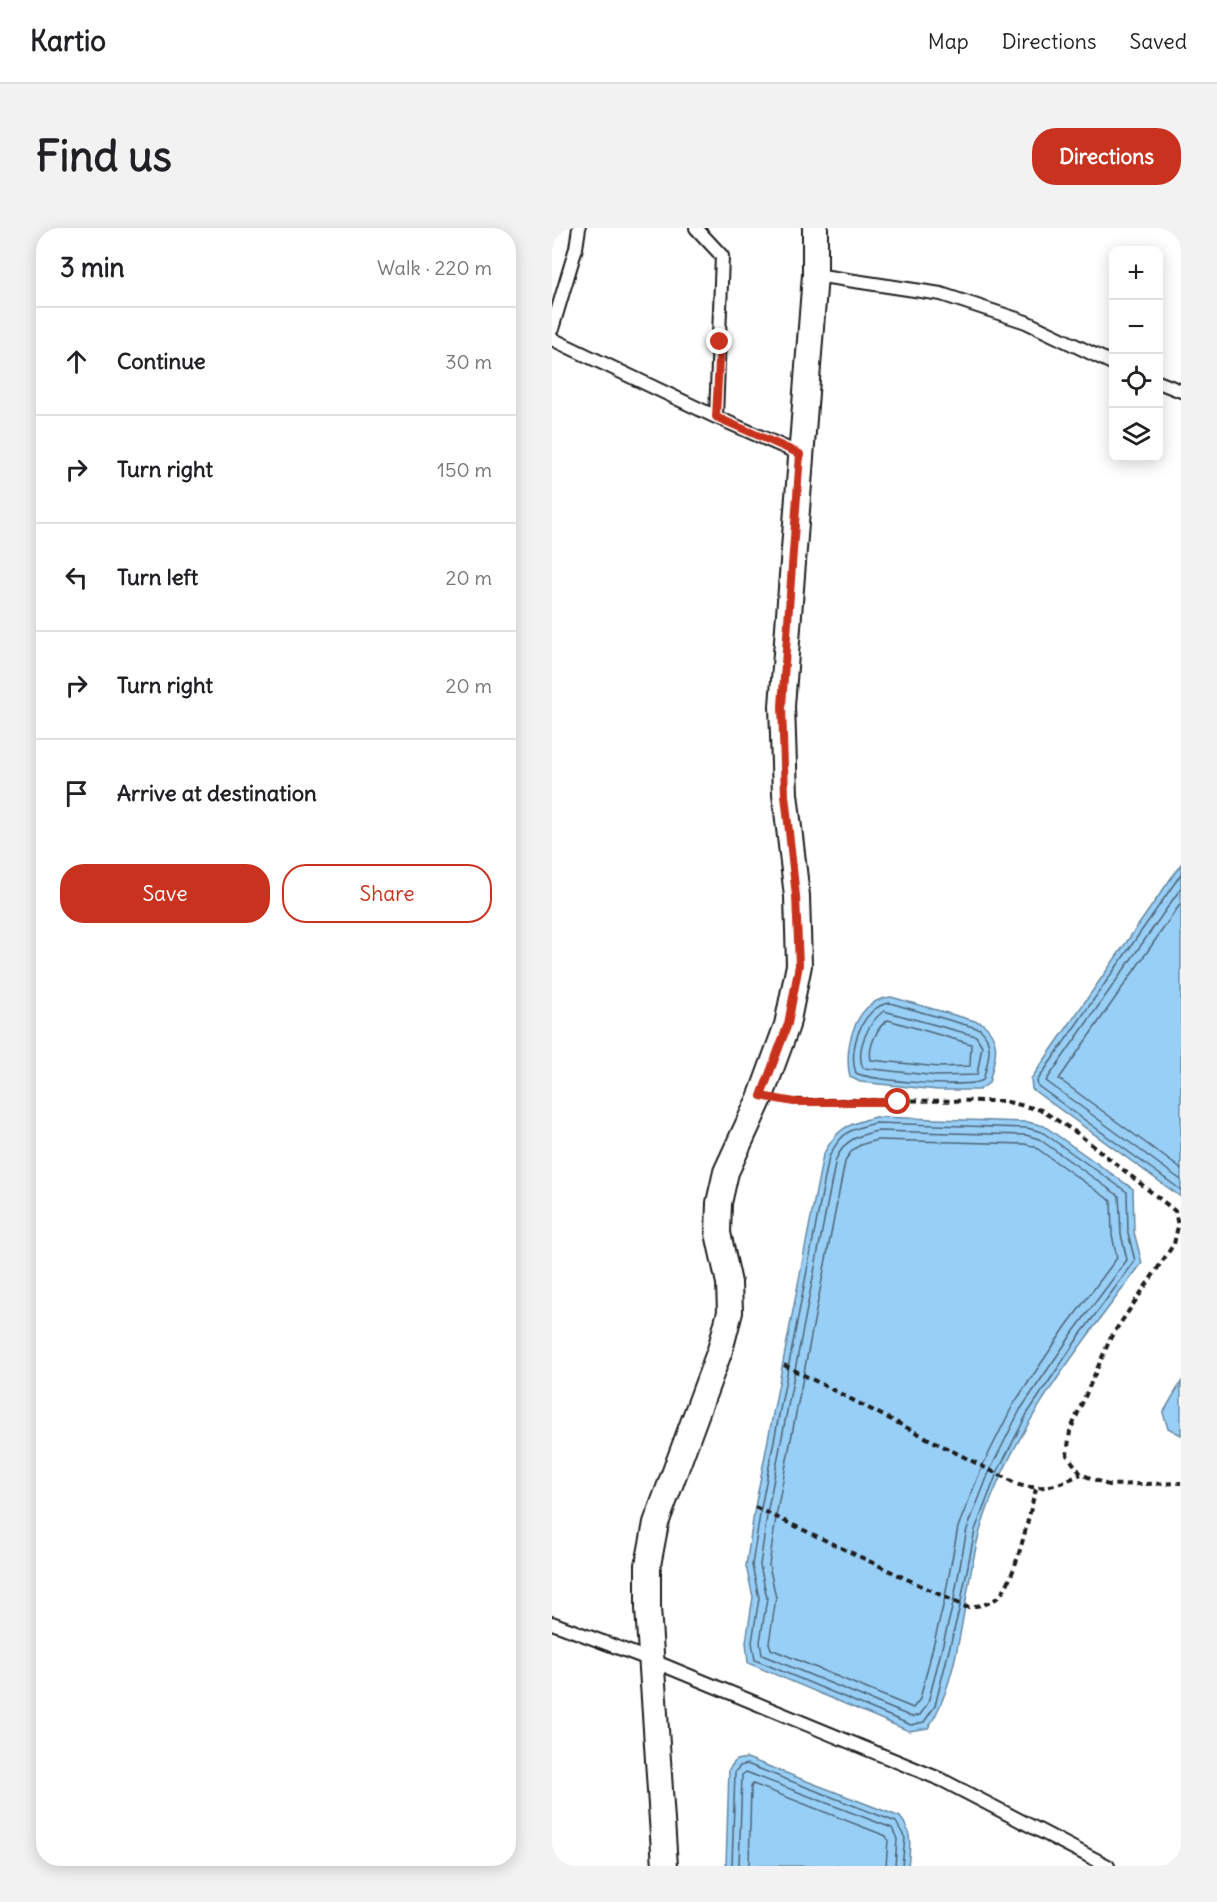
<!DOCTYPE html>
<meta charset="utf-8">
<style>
:root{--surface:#fff;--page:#f2f2f2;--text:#202124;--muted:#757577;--line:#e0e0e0;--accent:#c8321e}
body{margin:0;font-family:Delius,sans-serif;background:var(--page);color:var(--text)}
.controls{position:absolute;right:18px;top:18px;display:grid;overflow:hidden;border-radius:12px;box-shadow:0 3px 15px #0003}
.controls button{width:54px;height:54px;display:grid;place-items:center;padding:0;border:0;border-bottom:2px solid var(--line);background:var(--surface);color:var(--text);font:30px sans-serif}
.stop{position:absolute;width:18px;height:18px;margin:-14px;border:4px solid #c8321e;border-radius:50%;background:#fff}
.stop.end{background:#c8321e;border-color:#fff;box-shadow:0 2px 6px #0008}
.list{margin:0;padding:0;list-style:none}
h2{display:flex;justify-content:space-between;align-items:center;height:78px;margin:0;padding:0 24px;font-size:26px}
h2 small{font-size:20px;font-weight:400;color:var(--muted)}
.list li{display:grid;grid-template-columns:39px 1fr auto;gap:18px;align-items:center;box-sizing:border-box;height:108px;padding:0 24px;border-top:2px solid var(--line)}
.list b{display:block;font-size:22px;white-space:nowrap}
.list em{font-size:20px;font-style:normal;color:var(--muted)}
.actions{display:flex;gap:12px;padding:18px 24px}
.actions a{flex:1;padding:14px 0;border:2px solid var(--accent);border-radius:24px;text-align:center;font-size:21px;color:var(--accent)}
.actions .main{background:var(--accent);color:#fff}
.icon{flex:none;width:33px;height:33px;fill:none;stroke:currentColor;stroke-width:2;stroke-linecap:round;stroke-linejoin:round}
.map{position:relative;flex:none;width:629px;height:1638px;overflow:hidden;border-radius:24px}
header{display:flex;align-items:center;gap:36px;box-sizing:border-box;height:84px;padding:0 30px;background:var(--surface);border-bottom:2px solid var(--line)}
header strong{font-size:28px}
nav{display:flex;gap:33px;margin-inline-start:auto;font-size:21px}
.intro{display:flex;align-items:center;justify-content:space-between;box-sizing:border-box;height:144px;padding:0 36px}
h1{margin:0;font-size:42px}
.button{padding:15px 27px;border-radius:24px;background:var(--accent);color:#fff;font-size:21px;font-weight:700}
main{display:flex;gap:36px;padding:0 36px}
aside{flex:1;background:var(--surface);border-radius:24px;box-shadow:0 3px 15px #0003}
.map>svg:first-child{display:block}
.water{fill:#98cff7;stroke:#66879f;stroke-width:1.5}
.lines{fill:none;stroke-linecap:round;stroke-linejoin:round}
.shore{stroke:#4e6474;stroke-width:1.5}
.lane-casing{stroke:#1c1c1c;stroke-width:16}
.street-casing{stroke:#1c1c1c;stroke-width:28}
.path{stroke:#1c1c1c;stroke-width:4;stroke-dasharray:6 4.5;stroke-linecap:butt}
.lane{stroke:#fff;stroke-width:12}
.street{stroke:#fff;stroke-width:24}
.route{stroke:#c8321e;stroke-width:8}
</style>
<header>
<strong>Kartio</strong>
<nav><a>Map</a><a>Directions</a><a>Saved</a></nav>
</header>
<div class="intro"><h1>Find us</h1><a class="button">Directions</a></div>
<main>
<aside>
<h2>3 min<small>Walk · 220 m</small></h2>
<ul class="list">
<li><svg class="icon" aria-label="ahead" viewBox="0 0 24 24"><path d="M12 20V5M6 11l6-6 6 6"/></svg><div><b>Continue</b></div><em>30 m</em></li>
<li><svg class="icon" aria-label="right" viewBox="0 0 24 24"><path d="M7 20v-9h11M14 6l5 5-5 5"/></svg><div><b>Turn right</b></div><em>150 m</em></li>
<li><svg class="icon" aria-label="left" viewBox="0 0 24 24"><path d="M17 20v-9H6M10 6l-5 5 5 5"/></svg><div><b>Turn left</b></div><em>20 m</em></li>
<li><svg class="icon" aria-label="right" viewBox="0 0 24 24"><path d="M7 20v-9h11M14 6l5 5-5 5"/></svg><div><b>Turn right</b></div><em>20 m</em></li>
<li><svg class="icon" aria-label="arrive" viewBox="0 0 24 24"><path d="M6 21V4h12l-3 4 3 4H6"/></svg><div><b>Arrive at destination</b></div></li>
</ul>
<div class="actions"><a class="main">Save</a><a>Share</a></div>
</aside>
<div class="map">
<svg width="629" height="1638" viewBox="0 0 629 1638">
<rect width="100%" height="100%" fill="#fff"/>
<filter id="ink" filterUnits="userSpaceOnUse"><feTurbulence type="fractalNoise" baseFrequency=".0167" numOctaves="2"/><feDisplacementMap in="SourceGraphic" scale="12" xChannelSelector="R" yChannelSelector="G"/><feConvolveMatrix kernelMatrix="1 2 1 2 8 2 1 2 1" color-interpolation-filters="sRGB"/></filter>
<g filter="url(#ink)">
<path class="water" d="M629,636v333l-149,-108 -1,-10z
M339,769l91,26c22,18 12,36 7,60l-10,7h-41l-78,-8 -10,-5c-7,-29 5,-77 41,-80z
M323,889l153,5 16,4 89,63 1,43 8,31c-62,83 -132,168 -162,268 -17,60 -18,146 -52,197l-19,3 -161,-68 -2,-21 7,-45 -7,-31 9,-59 68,-352c14,-27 23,-30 52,-38z
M629,1154v53l-13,-7 -5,-15z
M195,1530l153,59c13,15 10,30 8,49h-182l3,-97 7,-9z"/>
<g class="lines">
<path class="shore" d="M629,646l-144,207 1,5 143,104
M629,660l-135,193 135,99
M629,675l-122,176 122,90
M338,775l90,26c15,13 8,33 3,51 -12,9 -112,1 -127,-7 -9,-23 7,-68 34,-70z
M332,783l92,25 6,10 -5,29 -39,1 -75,-8c-8,-18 6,-47 21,-57z
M336,792l83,24 -1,22 -31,1 -68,-7c-3,-12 6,-34 17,-40z
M324,895l151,5 15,4 85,60 1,41 7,28 -55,74 -53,79 -30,59 -22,57 -15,76 -25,100 -11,16 -13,3 -156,-65 -3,-18 7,-44 -7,-33 9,-57 68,-351c12,-25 21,-28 47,-34z
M325,903l149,4 13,4 80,57 2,38 6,26 -53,71 -54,79 -30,60 -23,59 -14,75 -25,99 -8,12 -8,2 -150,-62 -2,-13 7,-44 -7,-33 8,-56 68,-350c9,-19 20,-23 41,-28z
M326,912l147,4 10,3 76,54 1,34 5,23 -50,67 -54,80 -31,62 -24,60 -14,75 -24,97 -7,9 -142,-59 -2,-6 7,-45 -7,-33 8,-54 68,-349c7,-16 16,-18 33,-22z
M180,1638l3,-94 5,-6 7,-2 149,58 9,16 -3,28
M187,1638l3,-91 4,-3 146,56 5,11 -2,27
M197,1638l2,-79 2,-3 133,52 2,4 -2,26"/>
<defs>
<path id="lane" d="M144,0l26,28 -6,161 84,37
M263,47l126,19 85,28 88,42
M0,101l24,-81 3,-20
M0,111l164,78
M606,154l23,9
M0,1395l99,37 291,120 166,86"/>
<path id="street" d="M113,1638l-17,-258v-43l8,-42 64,-173 10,-38 -1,-29 -11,-50 1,-30 7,-31 35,-76 26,-71 12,-60 -2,-69 -12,-102 -3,-88 33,-431v-47"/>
</defs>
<use href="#lane" class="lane-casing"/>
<use href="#street" class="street-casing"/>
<path class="path" d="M234,872l218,1 37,9 36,23 98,78 3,15 -4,18 -63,93 -41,94 -3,24 14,19 27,11 73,-2
M232,1137l235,120c25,6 39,0 62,-11
M203,1279l211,100c11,-1 22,-2 31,-9 18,-13 32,-85 39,-109"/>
<use href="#lane" class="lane"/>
<use href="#street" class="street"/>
</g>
</g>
<g class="lines" filter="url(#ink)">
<path class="route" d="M168,114l-4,75 84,37 -18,252 3,89 11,101 3,69 -11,59 -27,72 33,6h104"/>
</g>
</svg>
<div class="controls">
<button>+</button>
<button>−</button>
<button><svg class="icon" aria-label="locate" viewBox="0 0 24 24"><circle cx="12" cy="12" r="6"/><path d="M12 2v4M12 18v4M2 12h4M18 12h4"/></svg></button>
<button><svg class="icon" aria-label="layers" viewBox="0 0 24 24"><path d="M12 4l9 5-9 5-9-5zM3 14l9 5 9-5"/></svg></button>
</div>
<div class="stop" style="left:346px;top:874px"></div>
<div class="stop end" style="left:168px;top:114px"></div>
</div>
</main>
